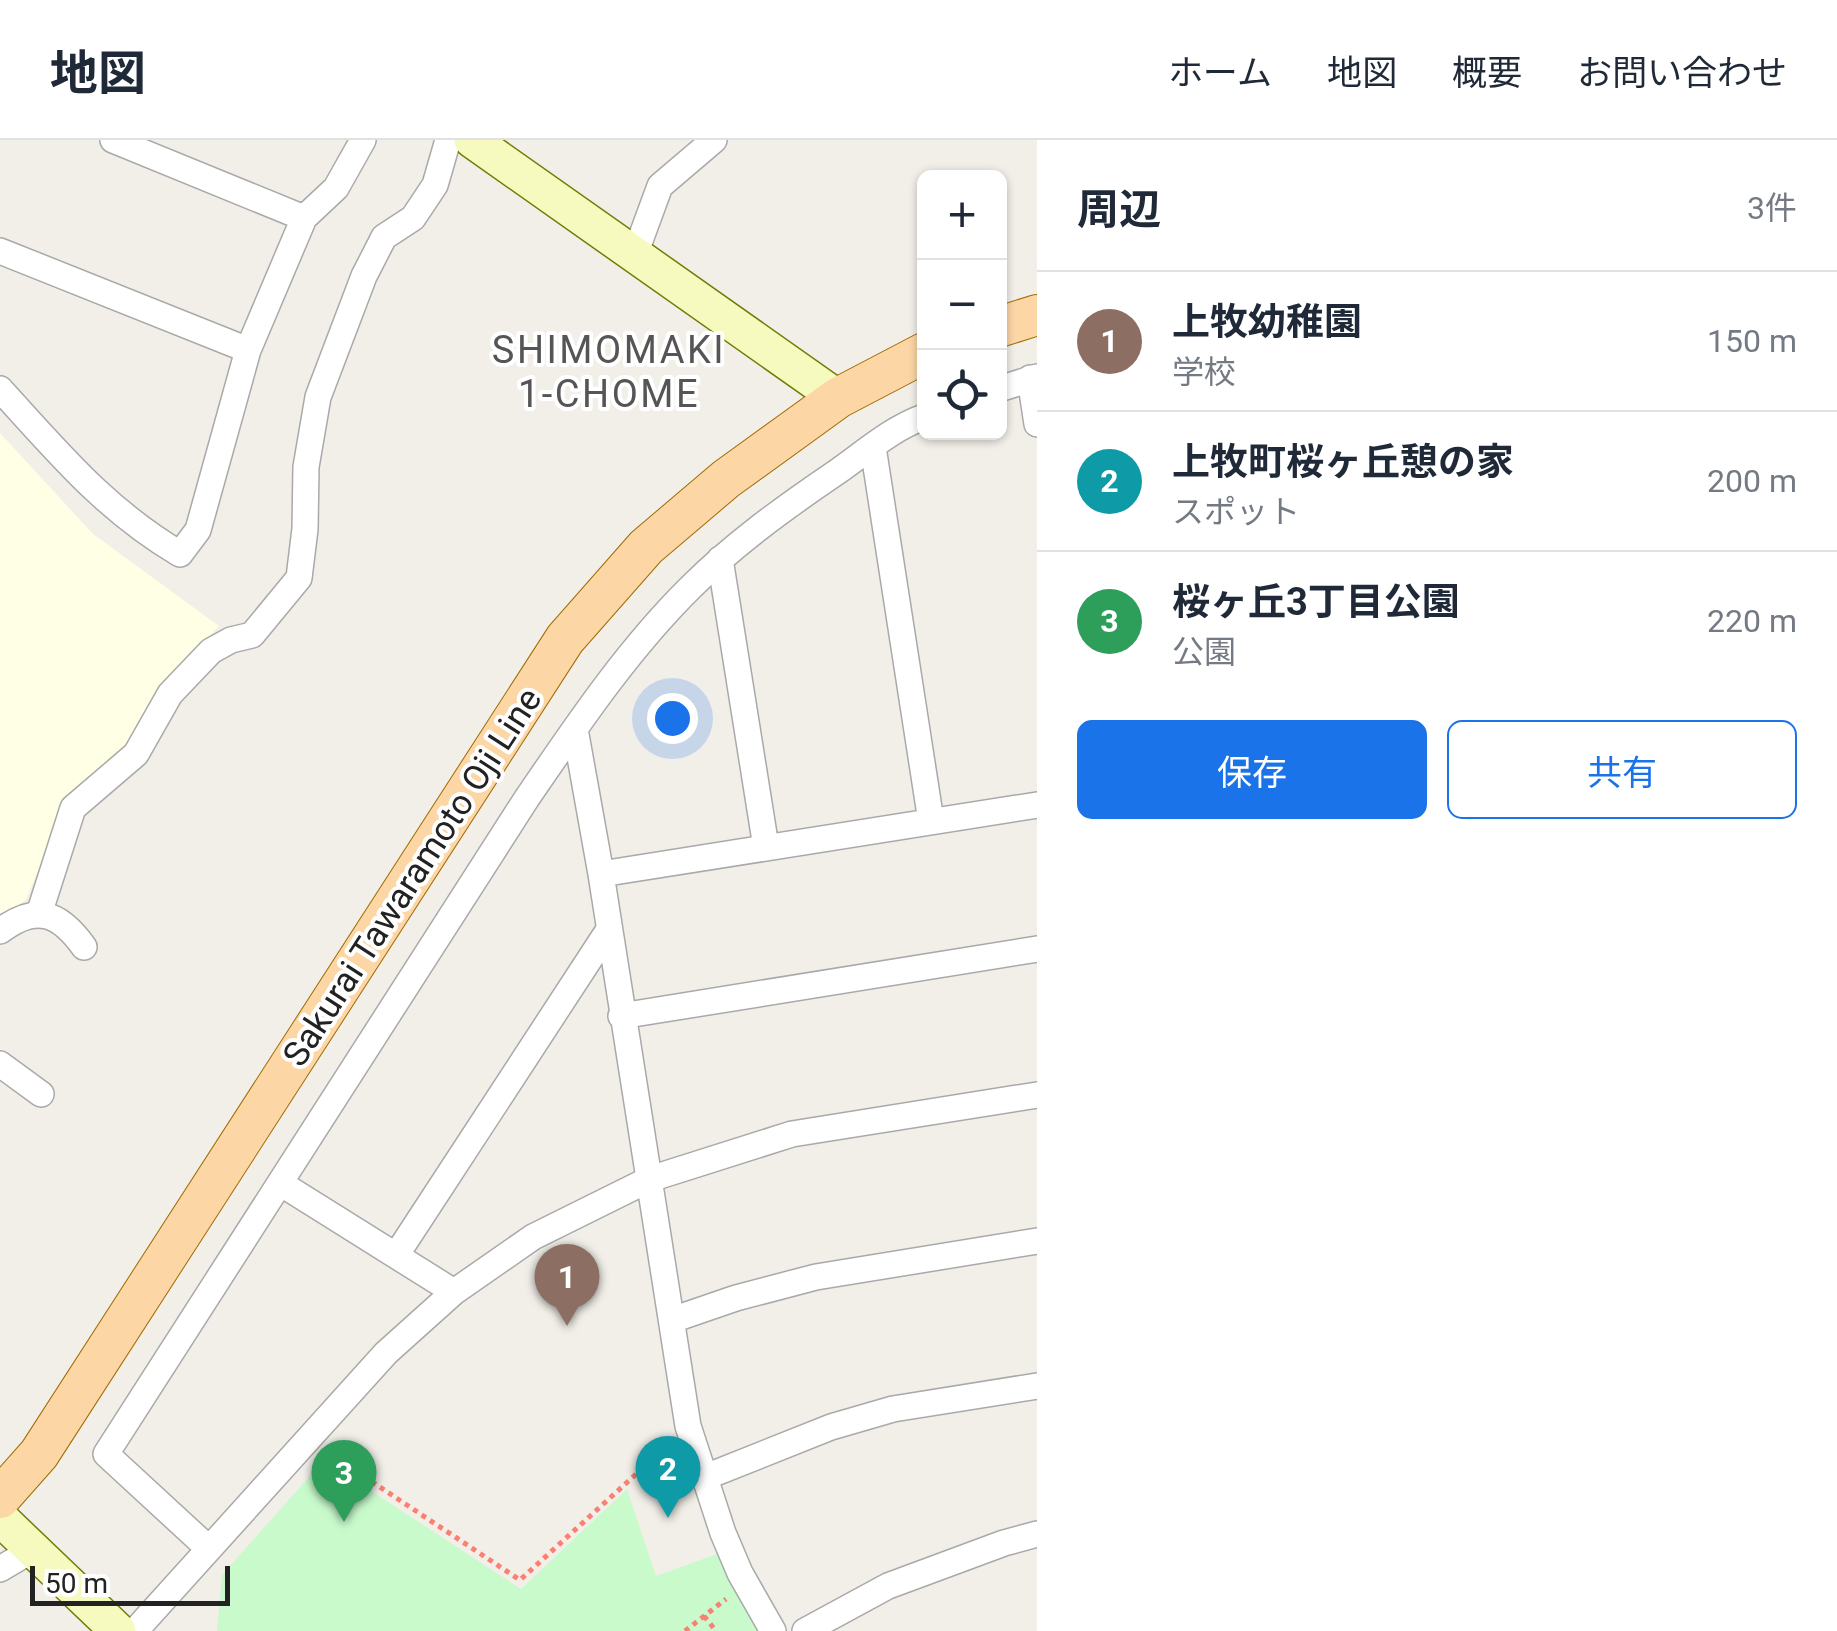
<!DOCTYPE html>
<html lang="ja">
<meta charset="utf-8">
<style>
:root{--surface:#fff;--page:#f2f2f3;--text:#1f2937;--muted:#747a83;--line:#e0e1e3;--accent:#1a73e8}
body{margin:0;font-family:Roboto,"Noto Sans JP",sans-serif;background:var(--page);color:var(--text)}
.controls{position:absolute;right:30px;top:30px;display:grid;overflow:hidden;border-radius:15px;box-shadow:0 2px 8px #0004}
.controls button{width:90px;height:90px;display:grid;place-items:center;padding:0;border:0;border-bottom:2px solid var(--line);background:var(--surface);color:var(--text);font:50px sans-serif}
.scale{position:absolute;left:30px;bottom:25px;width:200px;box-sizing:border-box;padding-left:10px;border:5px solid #222;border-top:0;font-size:28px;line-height:35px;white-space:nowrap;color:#222;-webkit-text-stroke:8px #fff;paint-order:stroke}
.you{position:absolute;left:672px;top:578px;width:35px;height:35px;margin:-25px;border:8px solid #fff;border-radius:50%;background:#1a73e8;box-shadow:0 0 0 15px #1a73e833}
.badge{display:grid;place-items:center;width:65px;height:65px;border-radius:50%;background:var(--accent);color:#fff;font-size:32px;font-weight:700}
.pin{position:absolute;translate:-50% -82px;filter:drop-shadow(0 2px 5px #0008)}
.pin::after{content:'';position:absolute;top:52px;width:35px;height:30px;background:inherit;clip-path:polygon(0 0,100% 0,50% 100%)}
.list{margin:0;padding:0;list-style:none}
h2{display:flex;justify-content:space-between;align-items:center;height:130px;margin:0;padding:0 40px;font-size:42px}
h2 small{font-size:32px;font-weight:400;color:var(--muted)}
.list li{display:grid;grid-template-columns:65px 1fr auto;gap:30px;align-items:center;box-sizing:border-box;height:140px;padding:0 40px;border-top:2px solid var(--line)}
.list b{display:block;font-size:38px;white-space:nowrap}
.list p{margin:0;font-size:32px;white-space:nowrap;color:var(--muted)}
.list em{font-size:32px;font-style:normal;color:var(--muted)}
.actions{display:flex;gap:20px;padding:30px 40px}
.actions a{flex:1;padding:22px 0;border:2px solid var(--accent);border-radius:15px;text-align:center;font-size:35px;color:var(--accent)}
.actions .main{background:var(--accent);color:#fff}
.icon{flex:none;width:55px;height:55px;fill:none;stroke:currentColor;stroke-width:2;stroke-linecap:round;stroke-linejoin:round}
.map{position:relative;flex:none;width:1037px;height:1491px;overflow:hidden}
header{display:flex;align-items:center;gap:60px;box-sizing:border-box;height:140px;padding:0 50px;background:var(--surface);border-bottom:2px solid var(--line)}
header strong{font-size:48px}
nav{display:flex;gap:55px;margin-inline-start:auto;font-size:35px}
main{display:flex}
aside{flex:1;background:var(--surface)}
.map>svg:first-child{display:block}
.education{fill:#ffffe5}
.park{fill:#c8facc}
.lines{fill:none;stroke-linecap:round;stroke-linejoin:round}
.street-casing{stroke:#a9a9a9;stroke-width:28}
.secondary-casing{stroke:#707d05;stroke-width:38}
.primary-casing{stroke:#a06b00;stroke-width:42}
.path{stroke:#fa8072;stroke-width:5;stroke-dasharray:5 5;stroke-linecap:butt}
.street{stroke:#fff;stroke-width:25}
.secondary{stroke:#f7fabf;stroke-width:35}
.primary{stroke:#fcd6a4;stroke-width:40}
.labels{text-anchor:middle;stroke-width:8;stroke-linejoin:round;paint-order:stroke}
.street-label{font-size:35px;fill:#222;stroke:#fff}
.neighbourhood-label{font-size:38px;letter-spacing:2.5px;fill:#555;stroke:#fff}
</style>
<header>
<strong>地図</strong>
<nav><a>ホーム</a><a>地図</a><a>概要</a><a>お問い合わせ</a></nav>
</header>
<main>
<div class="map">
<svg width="1037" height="1491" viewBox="0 0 1037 1491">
<rect width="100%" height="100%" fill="#f2efe9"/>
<path class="education" d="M0,293l93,101 126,92 -59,63 -30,60 -63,52 -41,99 -26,16z"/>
<path class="park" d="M324,1320l197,129 106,-100 29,87 61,-22 42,77h-542l5,-56z"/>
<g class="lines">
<defs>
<path id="street" d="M113,0l191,78
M0,111l248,99
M635,114l25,-68 54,-46
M1030,238l7,46
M0,249c58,63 104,120 180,165l18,-24 50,-180 56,-132 32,-30 27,-48
M999,249l38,-12
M873,307l58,374
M720,419l46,288
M575,589l26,145 87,552 35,107 17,40 33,58
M601,734l436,-69
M39,774l34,-106 63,-54 34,-60 41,-43 20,-11 21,-5 47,-57 6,-49 1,-62 12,-70 46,-121 20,-39 29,-19 22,-33 13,-45
M0,791c36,-27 59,-19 84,16
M621,876l416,-67
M0,924l41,30
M280,1043l174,109
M397,1114l211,-323
M672,1180l64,-22 80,-21 221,-36
M703,1338l128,-51 62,-18 144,-23
M208,1408l-102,-94 421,-656c50,-73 101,-149 164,-211 43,-43 93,-79 143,-113 29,-20 58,-46 90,-57
M0,1429l32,-19
M135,1491l251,-278 68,-61 79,-55 117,-58 142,-45 245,-39
M805,1491l83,-45 116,-43 33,-9"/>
<path id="secondary" d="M472,0l366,258
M0,1378l118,113"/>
<path id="primary" d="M999,187l38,-12
M0,1358l39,-44 526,-815 81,-92 80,-68 112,-81 86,-45"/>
</defs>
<use href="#street" class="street-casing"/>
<use href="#secondary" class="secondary-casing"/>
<use href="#primary" class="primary-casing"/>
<path class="path" d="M330,1314l190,126 148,-135
M704,1476l12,15
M685,1491l41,-32"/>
<use href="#street" class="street"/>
<use href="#secondary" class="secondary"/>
<use href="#primary" class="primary"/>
</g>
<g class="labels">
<g class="street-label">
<text transform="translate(412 737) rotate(-57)" y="12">Sakurai Tawaramoto Oji Line</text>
</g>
<g class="neighbourhood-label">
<text x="609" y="223">SHIMOMAKI<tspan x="609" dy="44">1-CHOME</tspan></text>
</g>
</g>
</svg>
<div class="controls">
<button>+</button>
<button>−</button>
<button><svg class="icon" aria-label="locate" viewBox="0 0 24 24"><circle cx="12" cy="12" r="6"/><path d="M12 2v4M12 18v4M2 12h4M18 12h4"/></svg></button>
</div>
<div class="scale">50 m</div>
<div class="you"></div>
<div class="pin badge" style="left:567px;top:1186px;background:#8d6e63">1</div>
<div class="pin badge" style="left:668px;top:1378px;background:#0f9aa8">2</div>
<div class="pin badge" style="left:344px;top:1382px;background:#2e9e5b">3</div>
</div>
<aside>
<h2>周辺<small>3件</small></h2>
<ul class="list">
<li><span class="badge" style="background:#8d6e63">1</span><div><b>上牧幼稚園</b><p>学校</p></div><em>150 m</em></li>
<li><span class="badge" style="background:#0f9aa8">2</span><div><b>上牧町桜ヶ丘憩の家</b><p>スポット</p></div><em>200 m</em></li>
<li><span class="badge" style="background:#2e9e5b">3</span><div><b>桜ヶ丘3丁目公園</b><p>公園</p></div><em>220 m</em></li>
</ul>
<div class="actions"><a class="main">保存</a><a>共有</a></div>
</aside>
</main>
